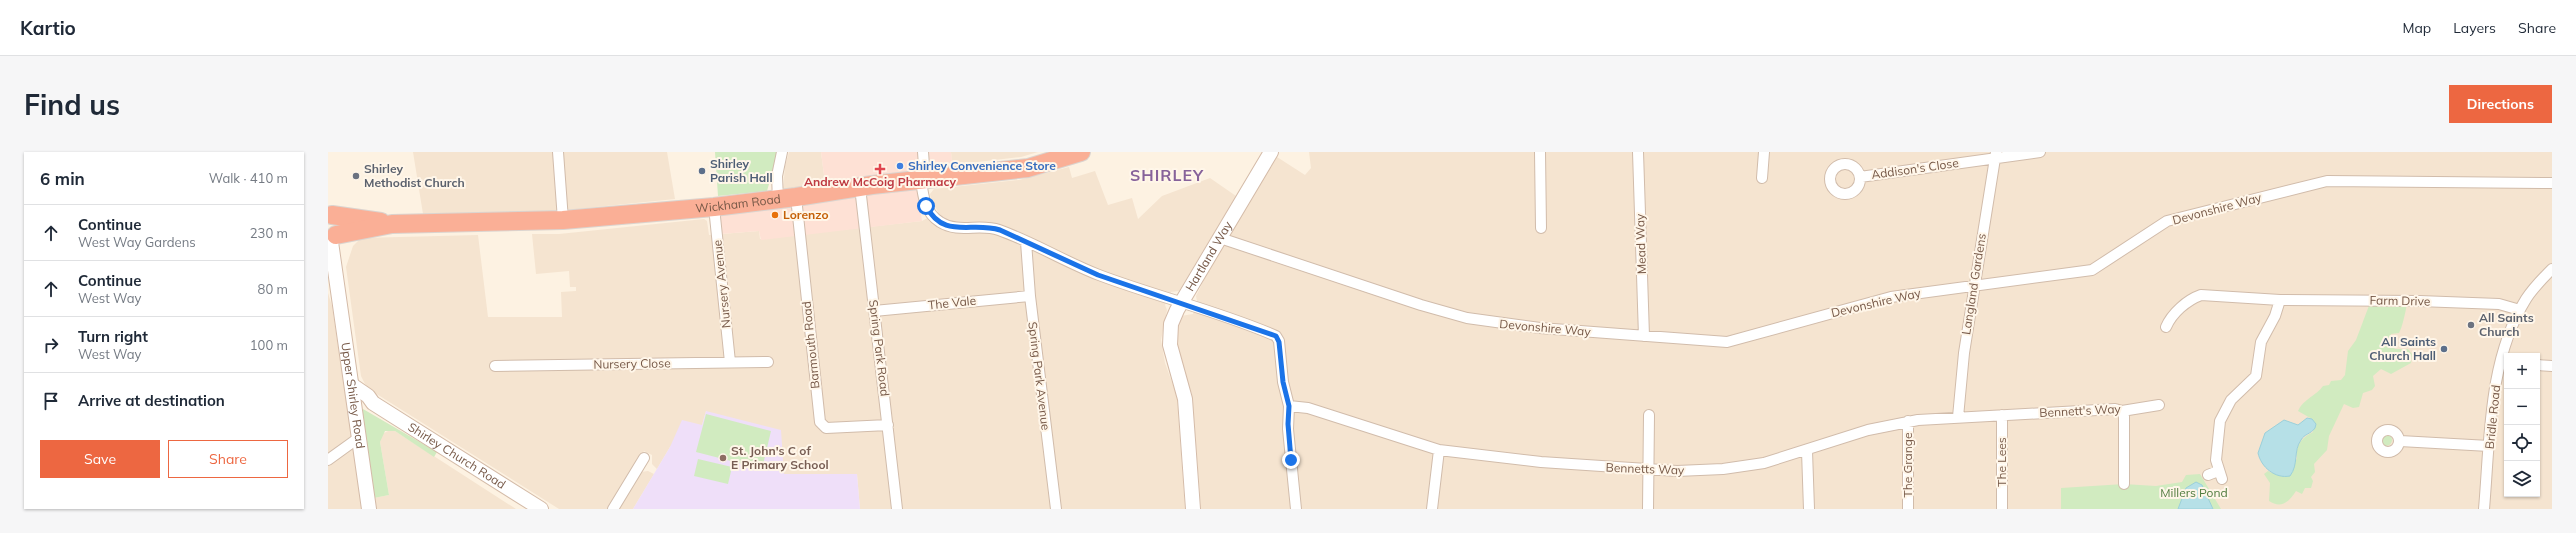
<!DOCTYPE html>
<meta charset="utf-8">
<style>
:root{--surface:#fff;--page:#f6f6f7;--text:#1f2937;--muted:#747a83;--line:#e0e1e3;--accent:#ed6741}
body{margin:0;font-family:Mulish,sans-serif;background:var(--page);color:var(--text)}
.controls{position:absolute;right:12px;bottom:12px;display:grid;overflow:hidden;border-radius:0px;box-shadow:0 1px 3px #0004}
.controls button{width:36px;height:36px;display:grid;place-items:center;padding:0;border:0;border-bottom:1px solid var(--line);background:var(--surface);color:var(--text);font:20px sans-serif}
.stop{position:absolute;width:12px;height:12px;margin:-9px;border:3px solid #1a73e8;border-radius:50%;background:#fff}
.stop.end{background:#1a73e8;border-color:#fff;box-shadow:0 1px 4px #0008}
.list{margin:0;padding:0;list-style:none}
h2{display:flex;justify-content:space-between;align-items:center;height:52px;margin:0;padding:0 16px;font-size:17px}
h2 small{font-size:13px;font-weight:400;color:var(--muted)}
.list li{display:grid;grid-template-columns:26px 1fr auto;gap:12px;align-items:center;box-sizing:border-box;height:56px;padding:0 16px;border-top:1px solid var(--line)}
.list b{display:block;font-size:15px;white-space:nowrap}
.list p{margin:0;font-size:13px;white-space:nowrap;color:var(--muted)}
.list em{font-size:13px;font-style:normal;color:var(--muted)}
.actions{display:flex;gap:8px;padding:12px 16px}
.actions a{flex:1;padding:9px 0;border:1px solid var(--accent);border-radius:0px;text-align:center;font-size:14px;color:var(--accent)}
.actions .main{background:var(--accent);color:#fff}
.icon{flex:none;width:22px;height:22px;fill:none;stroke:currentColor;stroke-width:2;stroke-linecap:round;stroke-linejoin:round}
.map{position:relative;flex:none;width:2224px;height:357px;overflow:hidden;border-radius:0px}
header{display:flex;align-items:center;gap:24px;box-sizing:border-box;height:56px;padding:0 20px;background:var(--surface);border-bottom:1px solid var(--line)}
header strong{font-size:19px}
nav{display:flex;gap:22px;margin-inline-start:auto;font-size:14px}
.intro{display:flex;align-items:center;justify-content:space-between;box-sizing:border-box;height:96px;padding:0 24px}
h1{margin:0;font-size:28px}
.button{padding:10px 18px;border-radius:0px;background:var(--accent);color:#fff;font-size:14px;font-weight:700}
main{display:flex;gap:24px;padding:0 24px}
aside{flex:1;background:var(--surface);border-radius:0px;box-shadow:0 1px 3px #0004}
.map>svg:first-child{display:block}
.residential{fill:#f5e4d0;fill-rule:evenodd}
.commercial{fill:#fee1d5}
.education{fill:#efdff9}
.green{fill:#d1ebc0}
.water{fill:#b6e0e7;stroke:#9bd0da}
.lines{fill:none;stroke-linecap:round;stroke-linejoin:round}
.street-casing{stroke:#d1bcab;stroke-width:12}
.secondary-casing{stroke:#d4bba8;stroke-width:16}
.highway-casing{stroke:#dbd4cf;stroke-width:20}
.street{stroke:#fff;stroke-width:10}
.secondary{stroke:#fff;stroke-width:14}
.highway{stroke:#faaf96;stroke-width:18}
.route{stroke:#1a73e8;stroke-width:5}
.shop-dot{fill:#3f7fe0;stroke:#fff6e9;stroke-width:1.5}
.health-dot{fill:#e0444e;stroke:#fff6e9;stroke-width:1.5}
.service-dot{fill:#5c6f8a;stroke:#fff6e9;stroke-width:1.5}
.worship-dot{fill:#6b7280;stroke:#fff6e9;stroke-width:1.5}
.food-dot{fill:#e8710a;stroke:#fff6e9;stroke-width:1.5}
.education-dot{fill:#8d6e63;stroke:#fff6e9;stroke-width:1.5}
.labels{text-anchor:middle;stroke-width:4;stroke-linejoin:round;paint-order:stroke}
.service-label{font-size:12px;font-weight:bold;fill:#4e5e75;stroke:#fff6e9;text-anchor:start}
.shop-label{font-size:12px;font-weight:bold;fill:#366cbe;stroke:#fff6e9;text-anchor:start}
.worship-label{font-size:12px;font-weight:bold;fill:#5b616d;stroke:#fff6e9;text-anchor:start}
.street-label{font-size:12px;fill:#765847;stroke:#fff6e9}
.health-label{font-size:12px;font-weight:bold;fill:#be3a42;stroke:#fff6e9}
.food-label{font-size:12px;font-weight:bold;fill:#c56008;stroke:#fff6e9;text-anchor:start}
.education-label{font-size:12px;font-weight:bold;fill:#785e54;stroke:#fff6e9;text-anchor:start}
.park-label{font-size:12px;fill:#517c3f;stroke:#fff6e9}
.district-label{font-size:16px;font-weight:bold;letter-spacing:1px;fill:#87629a;stroke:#fff6e9}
</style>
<header>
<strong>Kartio</strong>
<nav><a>Map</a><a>Layers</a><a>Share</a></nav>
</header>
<div class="intro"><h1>Find us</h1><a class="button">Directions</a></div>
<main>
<aside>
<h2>6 min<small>Walk · 410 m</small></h2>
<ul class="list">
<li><svg class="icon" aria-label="ahead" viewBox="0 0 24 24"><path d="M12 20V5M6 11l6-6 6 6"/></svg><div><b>Continue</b><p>West Way Gardens</p></div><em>230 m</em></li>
<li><svg class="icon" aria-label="ahead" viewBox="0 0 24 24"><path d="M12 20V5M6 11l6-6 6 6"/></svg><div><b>Continue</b><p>West Way</p></div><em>80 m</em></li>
<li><svg class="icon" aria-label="right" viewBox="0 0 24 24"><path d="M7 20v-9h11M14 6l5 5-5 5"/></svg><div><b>Turn right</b><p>West Way</p></div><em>100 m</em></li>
<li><svg class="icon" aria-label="arrive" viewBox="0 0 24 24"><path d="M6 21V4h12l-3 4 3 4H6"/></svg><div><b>Arrive at destination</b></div></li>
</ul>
<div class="actions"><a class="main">Save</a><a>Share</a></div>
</aside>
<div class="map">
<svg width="2224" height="357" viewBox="0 0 2224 357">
<rect width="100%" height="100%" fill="#fdf2e2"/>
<path class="residential" d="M85,0h254l8,47 -138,14 -114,1z
M461,0h32l4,31 -42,7 2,-24z
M623,0h87l-17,5 -69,8z
M981,0h1243v357h-1351l-9,-115 -15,-44 1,-27 3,-7 12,-2 4,-13 -1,-5 13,-26 68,-113 28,18 6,-7zM2179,204h30v138h-30z
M741,15l3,11 23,-7 13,34 24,-7 6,21 24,-23 48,-18 26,18 -57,95 -8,1 -6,13 2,5 -6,30 4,23 12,33 8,113h-325l-3,-35h-73l-78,-63 -4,14 -32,22 -13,22 -5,-5v-9l-8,-4 -37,58h-48l-184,-116 -10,-9 -4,-8 -15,-109 7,-21 8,-8 117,-3 10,82h74l-1,-25 15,-1v-4h-6l-1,-16 -33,3 -4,-40h27l145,-15 3,2 2,14 50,-4 1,8 162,-18 16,-9 -7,-13 -1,-5 4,-5 85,-9z
M0,141l4,13 30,203h-34z
M62,278l5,1 121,78h-140l-2,-11 15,-3 -9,-53 2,-8z
M320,319l6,3 -21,35h-16l24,-37z"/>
<path class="commercial" d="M493,0h130l3,30 -37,3 5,36 -161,19 -2,-9 -38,3 -2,-23 108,-13z"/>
<path class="education" d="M378,259l75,19 3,44h73l3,35h-227l37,-62 12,-27 20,5z"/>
<path class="green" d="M387,0h63l-11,39 -49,5z
M2042,151l37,1c-1,6 -5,25 -8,29l-8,1 -2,8 6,7h13l4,5 -1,9 -20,11 -10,-5 -8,7 2,10 -3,4 -9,3 -4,14 -6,1 -9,-4 -15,32 -2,14 -13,14 1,8 -4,5 2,4 -2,7h-6l-3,6 -6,-3c-7,11 -15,18 -27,10l1,-18 -6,-9 4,-3 4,2 25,-14c-2,-13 4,-21 16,-27l-1,-13 -14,-8c4,-11 19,-16 25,-25l6,-1 2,-4 10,-1 4,-5 3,-24 8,-11z
M35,257l74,43 -3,5 -39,-26h-10l-5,11 9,53 -15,3 -13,-87z
M378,262l65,17 -9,38 -66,-17z
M2052 288a6 6 0 1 1 12 0a6 6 0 1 1-12 0Z
M370,307l34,8 -4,17 -34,-8z
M1872,322l21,35h-160v-21l63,-4 32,2 26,-4 4,-7z"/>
<path class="water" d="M1979,266l5,1 4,5 -1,4c-4,6 -11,6 -14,12 -8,11 -2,24 -11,36 -15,3 -29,-9 -32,-23l7,-20 19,-13 14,5z
M1868,330l6,3 11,24h-35l8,-21z"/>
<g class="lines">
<defs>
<path id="street" d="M230,0l5,68
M595,0l2,27
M1212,0l1,76
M1310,0l6,184
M1502 27a15 15 0 1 1 30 0a15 15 0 1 1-30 0Z
M1532,25l180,-25
M1434,26l2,-26
M593,28c2,16 4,33 19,42 19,12 39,1 59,8 34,12 66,32 100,45 58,22 120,36 177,61l3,5 4,41 6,24 -1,23 8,80
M532,35l37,322
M468,45l24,225 6,6 62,-3
M450,48l-1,-24 5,-24
M386,55l16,155
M892,86l201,67 46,13 73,10 187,14 164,-45 201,-27 75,-49 160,-40 225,2
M698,90l4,54 26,213
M546,159l156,-15
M1838,175c6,-14 21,-27 35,-32l79,5
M2209,213l15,1
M167,214l273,-4
M961,254l19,2 131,42 102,12 136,9 46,-2 41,-6 104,-33 50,-10 197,-11 7,2 37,-6
M1794,259l2,5v68
M1674,263v94
M1630,265l6,-64 32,-201
M1580,269v88
M2049 289a11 11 0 1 1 22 0a11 11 0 1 1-22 0Z
M2072,289l89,5
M1479,299l2,58
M0,308l29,-21
M1880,323l10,-4
M1894,327l-6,-19 4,-39 11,-21 25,-24 5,-34 14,-26 5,-16 139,1 80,3 21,6
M285,357l31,-51
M1104,357l7,-59
M1320,357l1,-94
M2156,357c6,-69 4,-149 42,-210 7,-11 17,-21 26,-30"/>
<g id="secondary">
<path id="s1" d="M3,90l38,267"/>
<path id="s2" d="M24,233l16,11 5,7 168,106"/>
<path id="s3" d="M865,357l-8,-110 -15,-54 1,-21 6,-14 94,-158"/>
</g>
<g id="highway">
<path d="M4,63l49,7"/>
<path id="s4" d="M8,83l56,-11 171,-4 151,-13 82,-10 76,-12 156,-17 53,-16"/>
</g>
</defs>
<use href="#street" class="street-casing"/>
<use href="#secondary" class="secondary-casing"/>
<use href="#highway" class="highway-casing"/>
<use href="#street" class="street"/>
<use href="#secondary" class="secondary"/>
<use href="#highway" class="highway"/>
</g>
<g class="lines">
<path class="route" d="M598,54c18,34 45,15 74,24l98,45 178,61 3,6 4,40 6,24 -1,18 3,36"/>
</g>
<circle class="shop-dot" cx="572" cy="14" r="4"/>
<path class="health-dot" d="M550 11h4v4h4v4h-4v4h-4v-4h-4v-4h4z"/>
<g class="service-dot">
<circle cx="374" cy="19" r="4"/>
<circle cx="2116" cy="197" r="4"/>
</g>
<g class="worship-dot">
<circle cx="28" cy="24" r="4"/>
<circle cx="2143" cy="173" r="4"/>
</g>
<circle class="food-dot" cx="447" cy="63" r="4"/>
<circle class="education-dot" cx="395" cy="306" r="4"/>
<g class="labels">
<g class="service-label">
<text x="382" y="16">Shirley<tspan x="382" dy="14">Parish Hall</tspan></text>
<text x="2108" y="194" text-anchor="end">All Saints<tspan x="2108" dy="14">Church Hall</tspan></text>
</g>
<g class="shop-label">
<text x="580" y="18">Shirley Convenience Store</text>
</g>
<g class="worship-label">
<text x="36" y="21">Shirley<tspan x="36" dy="14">Methodist Church</tspan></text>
<text x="2151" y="170">All Saints<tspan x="2151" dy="14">Church</tspan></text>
</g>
<g class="street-label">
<text transform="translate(1587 17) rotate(-8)" y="4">Addison's Close</text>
<text dy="4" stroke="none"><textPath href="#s4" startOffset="404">Wickham Road</textPath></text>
<text transform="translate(1889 57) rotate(-15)" y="4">Devonshire Way</text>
<text transform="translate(1313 92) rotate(-92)" y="4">Mead Way</text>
<text dy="4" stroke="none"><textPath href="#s3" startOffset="265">Hartland Way</textPath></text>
<text transform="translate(394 132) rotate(-96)" y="4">Nursery Avenue</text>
<text transform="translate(1646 132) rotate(-81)" y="4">Langland Gardens</text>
<text transform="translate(2072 149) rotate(1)" y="4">Farm Drive</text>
<text transform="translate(624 151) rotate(-6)" y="4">The Vale</text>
<text transform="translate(1548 151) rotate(-13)" y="4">Devonshire Way</text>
<text transform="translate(1217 176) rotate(5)" y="4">Devonshire Way</text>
<text transform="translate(483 193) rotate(-96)" y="4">Barmouth Road</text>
<text transform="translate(551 196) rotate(83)" y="4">Spring Park Road</text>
<text transform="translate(304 212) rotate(-1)" y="4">Nursery Close</text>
<text transform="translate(711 224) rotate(83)" y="4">Spring Park Avenue</text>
<text dy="4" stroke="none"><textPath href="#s1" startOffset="155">Upper Shirley Road</textPath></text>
<text transform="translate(1752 259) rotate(-3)" y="4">Bennett's Way</text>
<text transform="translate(2165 265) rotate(-84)" y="4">Bridle Road</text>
<text dy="4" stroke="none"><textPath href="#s2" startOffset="127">Shirley Church Road</textPath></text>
<text transform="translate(1674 310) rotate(-90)" y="4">The Lees</text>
<text transform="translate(1580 313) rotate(-90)" y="4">The Grange</text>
<text transform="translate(1317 317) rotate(2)" y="4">Bennetts Way</text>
</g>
<g class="health-label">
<text x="552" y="34">Andrew McCoig Pharmacy</text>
</g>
<g class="food-label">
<text x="455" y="67">Lorenzo</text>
</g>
<g class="education-label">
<text x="403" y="303">St. John's C of<tspan x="403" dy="14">E Primary School</tspan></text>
</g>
<g class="park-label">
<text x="1866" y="345">Millers Pond</text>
</g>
<g class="district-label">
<text x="839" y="29">SHIRLEY</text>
</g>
</g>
</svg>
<div class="controls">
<button>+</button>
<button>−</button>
<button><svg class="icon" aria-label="locate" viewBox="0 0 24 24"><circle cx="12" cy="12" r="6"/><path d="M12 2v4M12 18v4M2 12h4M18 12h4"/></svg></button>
<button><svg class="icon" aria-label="layers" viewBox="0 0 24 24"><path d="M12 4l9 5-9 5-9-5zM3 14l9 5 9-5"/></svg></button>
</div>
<div class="stop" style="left:598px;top:54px"></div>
<div class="stop end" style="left:963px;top:308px"></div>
</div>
</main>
